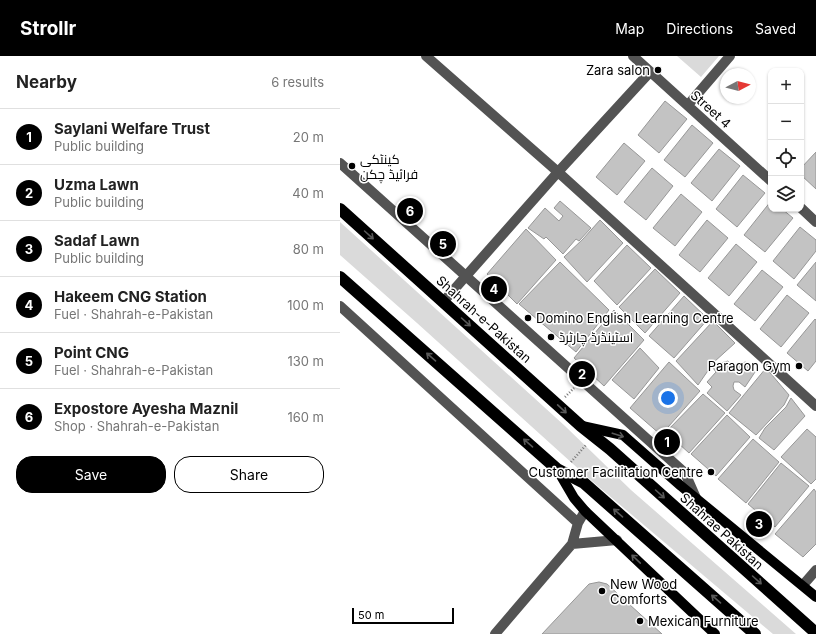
<!DOCTYPE html>
<meta charset="utf-8">
<style>
:root{--surface:#fff;--page:#f6f6f6;--text:#222;--muted:#767676;--line:#e0e0e0;--accent:#000}
body{margin:0;font-family:Inter,Cairo,sans-serif;background:var(--page);color:var(--text)}
.controls{position:absolute;right:12px;top:12px;display:grid;overflow:hidden;border-radius:8px;box-shadow:0 1px 3px #0004}
.controls button{width:36px;height:36px;display:grid;place-items:center;padding:0;border:0;border-bottom:1px solid var(--line);background:var(--surface);color:var(--text);font:20px sans-serif}
.compass{position:absolute;left:380px;top:12px;width:36px;height:36px;border-radius:50%;background:var(--surface);box-shadow:0 1px 3px #0004;rotate:83deg}
.scale{position:absolute;left:12px;bottom:10px;width:102px;box-sizing:border-box;padding-left:4px;border:2px solid #000;border-top:0;font-size:11px;line-height:14px;white-space:nowrap;color:#000;-webkit-text-stroke:3px #fff;paint-order:stroke}
.you{position:absolute;left:328px;top:342px;width:14px;height:14px;margin:-10px;border:3px solid #fff;border-radius:50%;background:#1a73e8;box-shadow:0 0 0 6px #1a73e833}
.badge{display:grid;place-items:center;width:26px;height:26px;border-radius:50%;background:var(--accent);color:#fff;font-size:13px;font-weight:700}
.pin{position:absolute;translate:-50% -50%;border:2px solid #fff;box-shadow:0 1px 4px #0006}
.list{margin:0;padding:0;list-style:none}
h2{display:flex;justify-content:space-between;align-items:center;height:52px;margin:0;padding:0 16px;font-size:17px}
h2 small{font-size:13px;font-weight:400;color:var(--muted)}
.list li{display:grid;grid-template-columns:26px 1fr auto;gap:12px;align-items:center;box-sizing:border-box;height:56px;padding:0 16px;border-top:1px solid var(--line)}
.list b{display:block;font-size:15px;white-space:nowrap}
.list p{margin:0;font-size:13px;white-space:nowrap;color:var(--muted)}
.list em{font-size:13px;font-style:normal;color:var(--muted)}
.actions{display:flex;gap:8px;padding:12px 16px}
.actions a{flex:1;padding:9px 0;border:1px solid var(--accent);border-radius:16px;text-align:center;font-size:14px;color:var(--accent)}
.actions .main{background:var(--accent);color:#fff}
.icon{flex:none;width:22px;height:22px;fill:none;stroke:currentColor;stroke-width:2;stroke-linecap:round;stroke-linejoin:round}
.map{position:relative;flex:none;width:476px;height:578px;overflow:hidden}
header{display:flex;align-items:center;gap:24px;box-sizing:border-box;height:56px;padding:0 20px;background:var(--accent);color:#fff}
header strong{font-size:19px}
nav{display:flex;gap:22px;margin-inline-start:auto;font-size:14px}
main{display:flex}
aside{flex:1;background:var(--surface)}
.map>svg:first-child{display:block}
.green{fill:#dadada}
.building{fill:#c3c3c3;stroke:#979797}
.lines{fill:none;stroke-linecap:round;stroke-linejoin:round}
.path{stroke:#757575;stroke-width:2.5;stroke-dasharray:1 2;stroke-linecap:butt}
.minor{stroke:#535353;stroke-width:10}
.major{stroke:#000;stroke-width:10}
.highway{stroke:#000;stroke-width:12}
.oneway{stroke:#595959}
.poi-dot{fill:#000;stroke:#fff;stroke-width:1.5}
.labels{text-anchor:middle;stroke-width:3;stroke-linejoin:round;paint-order:stroke}
.poi-label{font-size:13px;fill:#000;stroke:#fff;text-anchor:start}
.street-label{font-size:13px;fill:#000;stroke:#fff}
</style>
<header>
<strong>Strollr</strong>
<nav><a>Map</a><a>Directions</a><a>Saved</a></nav>
</header>
<main>
<aside>
<h2>Nearby<small>6 results</small></h2>
<ul class="list">
<li><span class="badge">1</span><div><b>Saylani Welfare Trust</b><p>Public building</p></div><em>20 m</em></li>
<li><span class="badge">2</span><div><b>Uzma Lawn</b><p>Public building</p></div><em>40 m</em></li>
<li><span class="badge">3</span><div><b>Sadaf Lawn</b><p>Public building</p></div><em>80 m</em></li>
<li><span class="badge">4</span><div><b>Hakeem CNG Station</b><p>Fuel · Shahrah-e-Pakistan</p></div><em>100 m</em></li>
<li><span class="badge">5</span><div><b>Point CNG</b><p>Fuel · Shahrah-e-Pakistan</p></div><em>130 m</em></li>
<li><span class="badge">6</span><div><b>Expostore Ayesha Maznil</b><p>Shop · Shahrah-e-Pakistan</p></div><em>160 m</em></li>
</ul>
<div class="actions"><a class="main">Save</a><a>Share</a></div>
</aside>
<div class="map">
<svg width="476" height="578" viewBox="0 0 476 578">
<rect width="100%" height="100%" fill="#fff"/>
<path class="green" d="M337,0h42l-18,21z
M0,166l225,204 66,64 165,144h-23l-180,-152 -176,-159 -77,-68z"/>
<path class="building" d="M325,45l22,18 -28,34 -21,-18z
M352,69l21,18 -28,34 -21,-17z
M284,87l21,18 -28,34 -21,-18z
M379,93l21,17 -28,35 -21,-18z
M476,96v37l-15,-14v-7z
M312,112l21,18 -27,34 -22,-18z
M403,119l22,18 -28,34 -21,-18z
M341,138l21,18 -27,34 -22,-18z
M220,145l31,27 -12,13 -3,-2 -13,15 -17,-17 -2,2 -16,-11 17,-20 14,13 4,-5 -9,-8z
M431,145v8h11l11,9 -28,34 -21,-17z
M260,164l23,23 -36,39 -23,-25 19,-18z
M367,164l21,18 -28,34 -21,-17z
M460,171l16,13v11l-22,28 -21,-18z
M186,173l30,31 -39,44 -30,-30z
M396,188l21,18 -28,34 -21,-18z
M287,189l24,23 -34,37 -23,-24z
M220,206l49,48 -33,42 -57,-48z
M476,206v39l-19,-16z
M315,213l25,24 -35,40 -26,-26z
M422,214l21,17 -28,34 -21,-17z
M447,239l22,18 -28,34 -21,-18z
M344,240l24,23 -34,39 -25,-22z
M274,254l30,30 -40,46 -15,-14 3,-2 -4,-5 -3,3 -11,-10z
M475,263l1,1v41l-8,10 -21,-18z
M373,265l22,22 -21,19 -16,23 -22,-24z
M300,292l19,20 -25,31 -22,-19z
M388,305l3,4 15,-3 9,10 -10,15 -6,-5h-5l-1,4 1,4 7,5 -14,16 -20,-18 5,-6 -5,-5 9,-10 -3,-4 8,-5z
M329,306l31,29 -39,44 -31,-27z
M426,312l23,27 -5,10 -28,30 -27,-22z
M363,338l22,19 -36,40 -23,-21z
M451,342l14,18 -31,34 -15,-12 6,-10 21,-21z
M387,359l23,22 -34,39 -25,-22z
M467,373l9,8v42l-5,5 -30,-27z
M413,383l26,23 -33,41 -28,-24z
M441,407l28,23 -34,41 -27,-23z
M474,433l2,3v52l-13,13 -28,-23z
M259,526l8,2 55,50h-120l47,-50z"/>
<g class="lines">
<path class="path" d="M225,341l9,-9
M231,406l15,-17"/>
<path class="minor" d="M86,0l132,116 258,234
M293,0l138,125
M348,49l42,-49
M0,107l345,310 11,25
M461,152l15,14
M103,246l115,-130 92,-100
M0,250l238,217
M232,488l45,-4
M463,529l13,-15
M155,578l77,-90 6,-21 7,-12"/>
<path class="major" d="M242,370l41,9 58,51 135,111
M217,413l17,29 11,13 130,123"/>
<path class="highway" d="M0,153l241,217 29,23 206,184
M0,221l217,192 27,14 171,151"/>
</g>
<defs><path id="oneway-shaft" d="M-6 0H5M1.5-3L5.5 0L1.5 3" fill="none" stroke-width="1.6" stroke-linecap="round" stroke-linejoin="round"/></defs>
<g class="oneway">
<use href="#oneway-shaft" transform="translate(29 179) rotate(42)"/>
<use href="#oneway-shaft" transform="translate(126 266) rotate(42)"/>
<use href="#oneway-shaft" transform="translate(91 301) rotate(-139)"/>
<use href="#oneway-shaft" transform="translate(222 353) rotate(43)"/>
<use href="#oneway-shaft" transform="translate(278 379) rotate(18)"/>
<use href="#oneway-shaft" transform="translate(188 387) rotate(-139)"/>
<use href="#oneway-shaft" transform="translate(320 438) rotate(42)"/>
<use href="#oneway-shaft" transform="translate(278 457) rotate(-139)"/>
<use href="#oneway-shaft" transform="translate(296 503) rotate(-136)"/>
<use href="#oneway-shaft" transform="translate(417 524) rotate(42)"/>
<use href="#oneway-shaft" transform="translate(376 543) rotate(-139)"/>
</g>
<g class="poi-dot">
<circle cx="318" cy="14" r="4"/>
<circle cx="12" cy="110" r="4"/>
<circle cx="188" cy="262" r="4"/>
<circle cx="211" cy="281" r="4"/>
<circle cx="459" cy="310" r="4"/>
<circle cx="371" cy="416" r="4"/>
<circle cx="262" cy="535" r="4"/>
<circle cx="300" cy="565" r="4"/>
</g>
<g class="labels">
<g class="poi-label">
<text x="310" y="19" text-anchor="end">Zara salon</text>
<text x="20" y="108">کینٹکی<tspan x="20" dy="15">فرائیڈ چکن</tspan></text>
<text x="196" y="267">Domino English Learning Centre</text>
<text x="219" y="286">اسٹینڈرڈ چارٹرڈ</text>
<text x="451" y="315" text-anchor="end">Paragon Gym</text>
<text x="363" y="421" text-anchor="end">Customer Facilitation Centre</text>
<text x="270" y="533">New Wood<tspan x="270" dy="15">Comforts</tspan></text>
<text x="308" y="570">Mexican Furniture</text>
</g>
<g class="street-label">
<text transform="translate(371 53) rotate(42)" y="5">Street 4</text>
<text transform="translate(144 263) rotate(42)" y="5">Shahrah-e-Pakistan</text>
<text transform="translate(382 475) rotate(42)" y="5">Shahrae Pakistan</text>
</g>
</g>
</svg>
<div class="controls">
<button>+</button>
<button>−</button>
<button><svg class="icon" aria-label="locate" viewBox="0 0 24 24"><circle cx="12" cy="12" r="6"/><path d="M12 2v4M12 18v4M2 12h4M18 12h4"/></svg></button>
<button><svg class="icon" aria-label="layers" viewBox="0 0 24 24"><path d="M12 4l9 5-9 5-9-5zM3 14l9 5 9-5"/></svg></button>
</div>
<svg class="compass" viewBox="-18 -18 36 36"><path d="M0-13l5 13h-10z" fill="#e53935"/><path d="M0 13l5-13h-10z" fill="#767676"/></svg>
<div class="scale">50 m</div>
<div class="you"></div>
<div class="pin badge" style="left:327px;top:386px">1</div>
<div class="pin badge" style="left:242px;top:318px">2</div>
<div class="pin badge" style="left:419px;top:468px">3</div>
<div class="pin badge" style="left:154px;top:233px">4</div>
<div class="pin badge" style="left:103px;top:188px">5</div>
<div class="pin badge" style="left:70px;top:155px">6</div>
</div>
</main>
